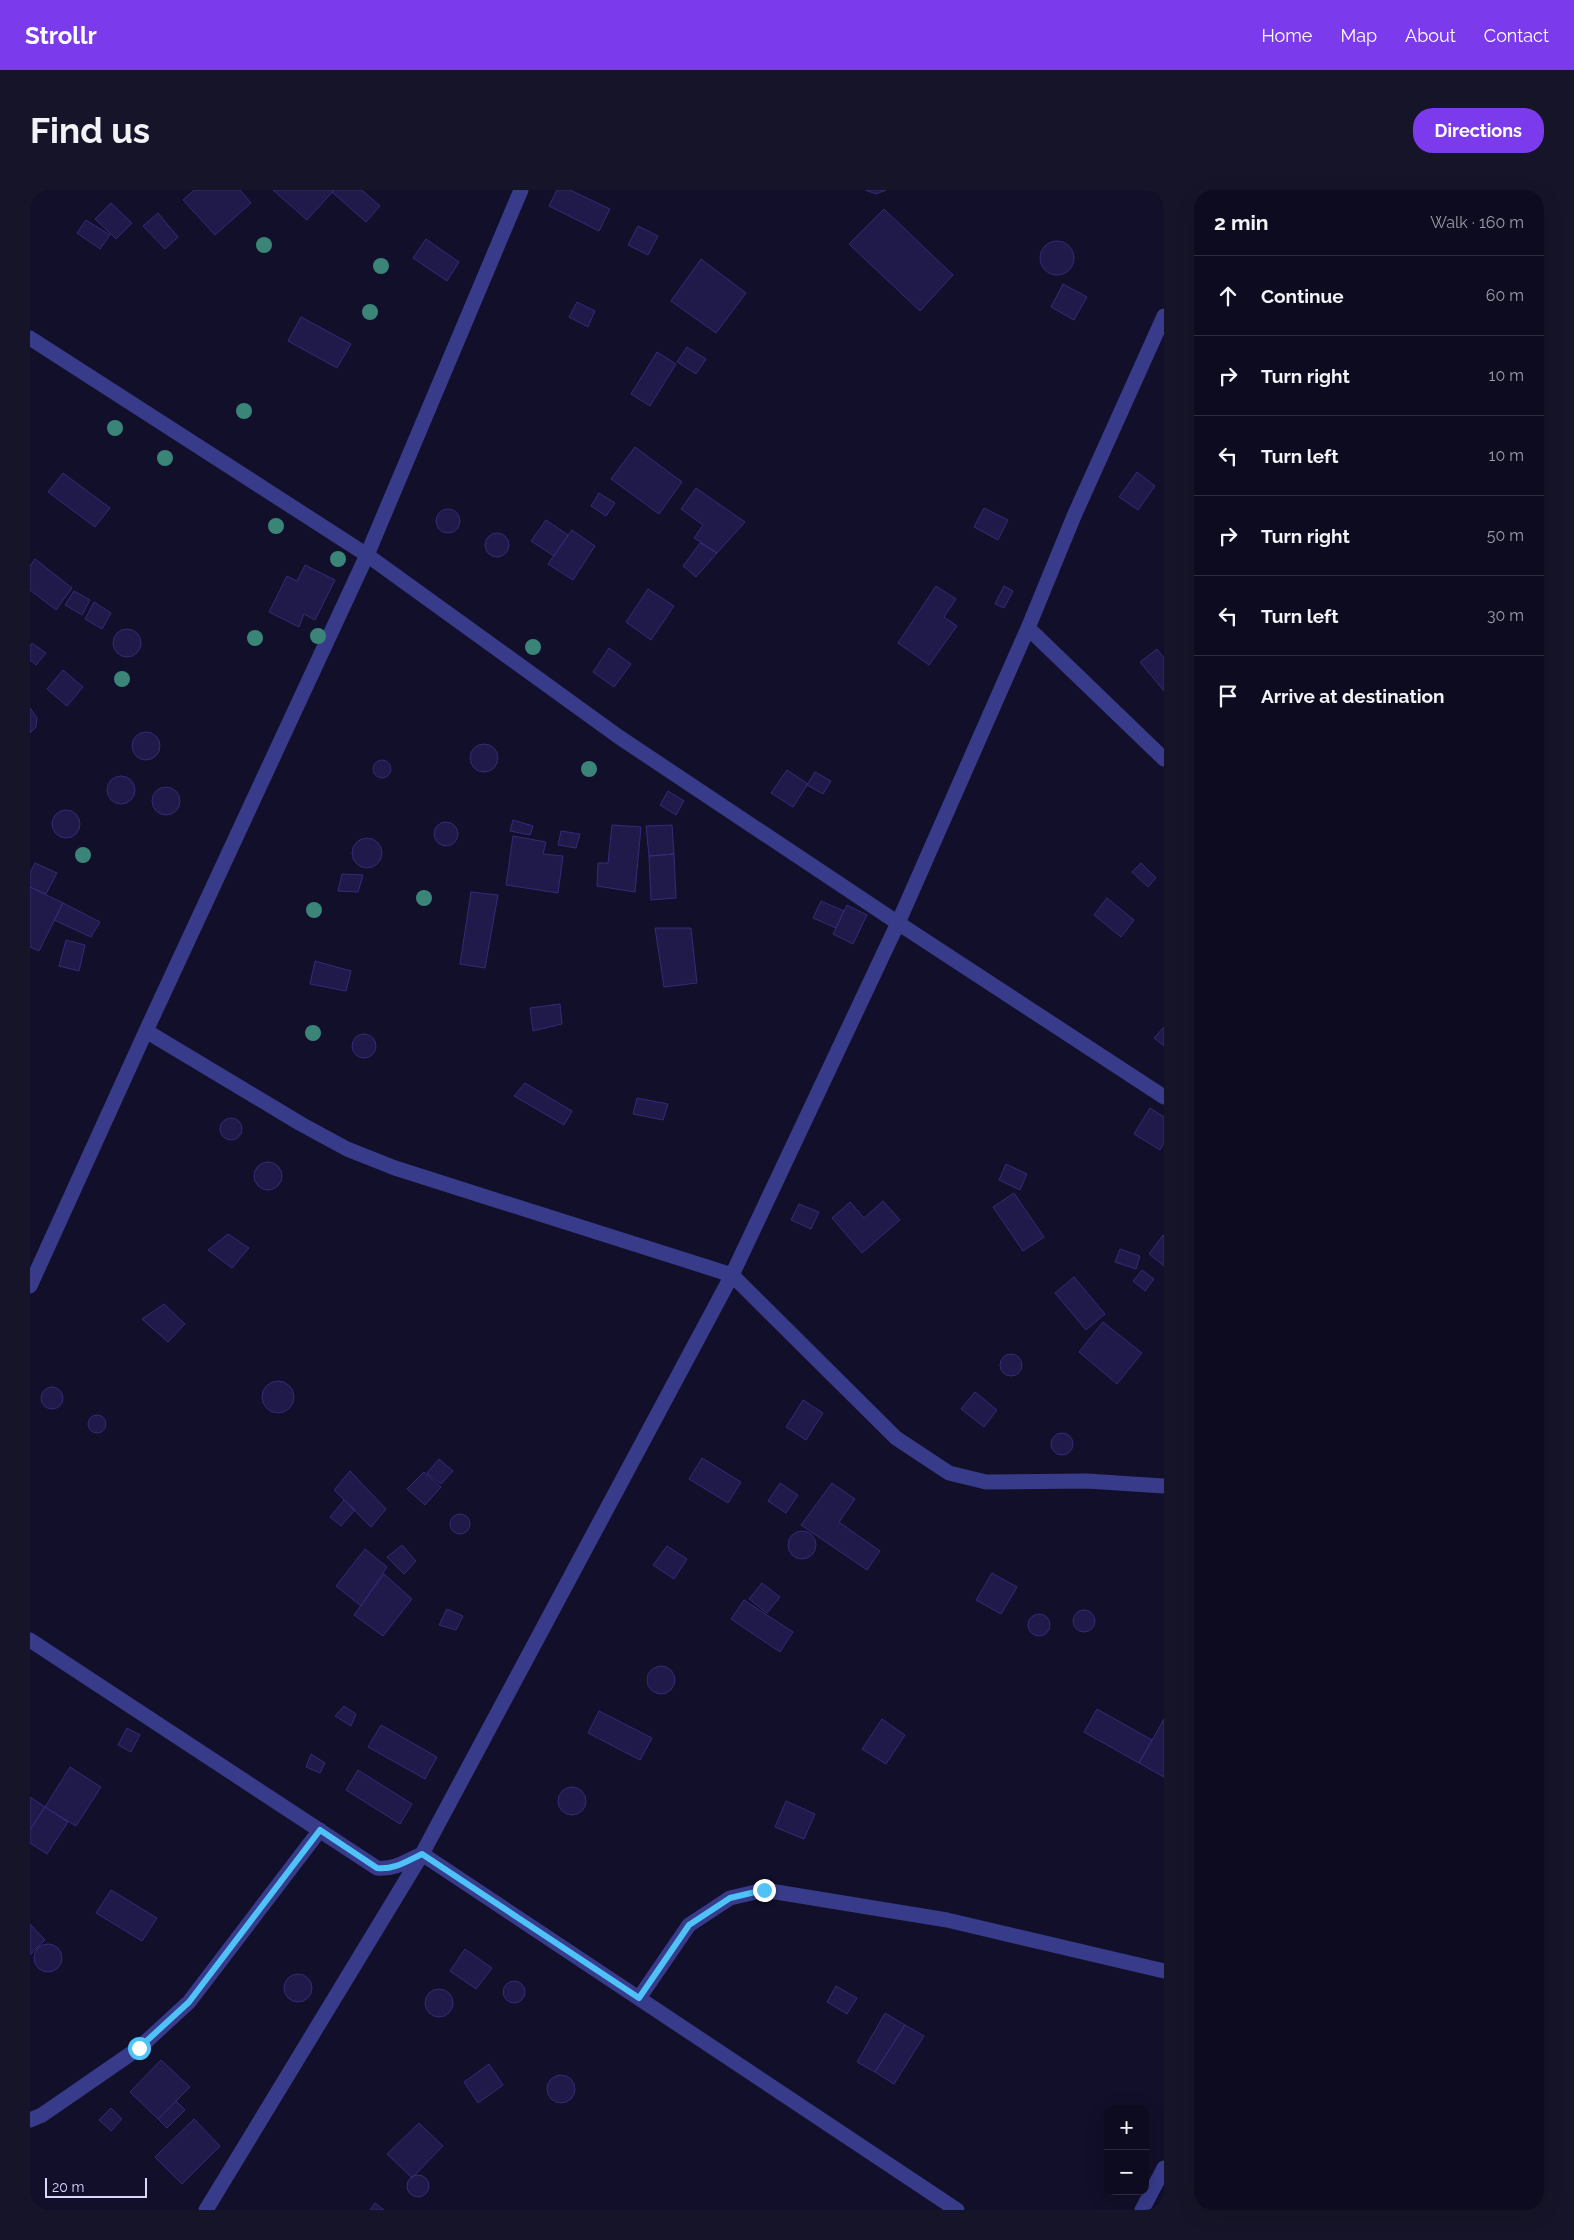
<!DOCTYPE html>
<meta charset="utf-8">
<style>
:root{--surface:#0d0b1f;--page:#161428;--text:#f1f3f6;--muted:#9a9ba4;--line:#2d2b3d;--accent:#7c3aed}
body{margin:0;font-family:Raleway,sans-serif;background:var(--page);color:var(--text)}
.controls{position:absolute;right:15px;bottom:15px;display:grid;overflow:hidden;border-radius:10px;box-shadow:0 5px 20px #0002}
.controls button{width:45px;height:45px;display:grid;place-items:center;padding:0;border:0;border-bottom:1px solid var(--line);background:var(--surface);color:var(--text);font:25px sans-serif}
.scale{position:absolute;left:15px;bottom:12px;width:102px;box-sizing:border-box;padding-left:5px;border:2px solid #d8d6ff;border-top:0;font-size:14px;line-height:18px;white-space:nowrap;color:#d8d6ff;-webkit-text-stroke:4px #110f29;paint-order:stroke}
.stop{position:absolute;width:15px;height:15px;margin:-11px;border:4px solid #4fc3f7;border-radius:50%;background:#fff}
.stop.end{background:#4fc3f7;border-color:#fff;box-shadow:0 1px 5px #0008}
.list{margin:0;padding:0;list-style:none}
h2{display:flex;justify-content:space-between;align-items:center;height:65px;margin:0;padding:0 20px;font-size:21px}
h2 small{font-size:16px;font-weight:400;color:var(--muted)}
.list li{display:grid;grid-template-columns:32px 1fr auto;gap:15px;align-items:center;box-sizing:border-box;height:80px;padding:0 20px;border-top:1px solid var(--line)}
.list b{display:block;font-size:19px;white-space:nowrap}
.list em{font-size:16px;font-style:normal;color:var(--muted)}
.icon{flex:none;width:28px;height:28px;fill:none;stroke:currentColor;stroke-width:2;stroke-linecap:round;stroke-linejoin:round}
.map{position:relative;flex:none;width:1134px;height:2020px;overflow:hidden;border-radius:20px}
header{display:flex;align-items:center;gap:30px;box-sizing:border-box;height:70px;padding:0 25px;background:var(--accent);color:#fff}
header strong{font-size:24px}
nav{display:flex;gap:28px;margin-inline-start:auto;font-size:18px}
.intro{display:flex;align-items:center;justify-content:space-between;box-sizing:border-box;height:120px;padding:0 30px}
h1{margin:0;font-size:35px}
.button{padding:12px 22px;border-radius:20px;background:var(--accent);color:#fff;font-size:18px;font-weight:700}
main{display:flex;gap:30px;padding:0 30px}
aside{flex:1;background:var(--surface);border-radius:20px;box-shadow:0 5px 20px #0002}
.map>svg:first-child{display:block}
.building{fill:#201a4b;stroke:#342b78}
.lines{fill:none;stroke-linecap:round;stroke-linejoin:round}
.street{stroke:#373b8a;stroke-width:15}
.tree{fill:#3a8578}
.route{stroke:#4fc3f7;stroke-width:6}
</style>
<header>
<strong>Strollr</strong>
<nav><a>Home</a><a>Map</a><a>About</a><a>Contact</a></nav>
</header>
<div class="intro"><h1>Find us</h1><a class="button">Directions</a></div>
<main>
<div class="map">
<svg width="1134" height="2020" viewBox="0 0 1134 2020">
<rect width="100%" height="100%" fill="#110f29"/>
<path class="building" d="M164,0h46l11,13 -36,32 -32,-35z
M243,0h61l-27,30z
M304,0h28l18,16 -14,16 -34,-30z
M527,0h13l40,19 -11,22 -50,-25z
M835,0h21l-10,4z
M81,13l21,20 -16,16 -21,-20z
M854,19l69,66 -33,36 -71,-67z
M128,23l20,24 -13,12 -22,-23z
M56,30l24,15 -10,14 -23,-16z
M608,36l20,10 -10,19 -20,-10z
M396,49l33,23 -12,19 -34,-23z
M1010 68a17 17 0 1 1 34 0a17 17 0 1 1-34 0Z
M671,69l45,34 -30,40 -45,-32z
M1033,94l24,13 -13,23 -23,-13z
M547,112l18,9 -7,16 -19,-10z
M271,127l50,27 -14,24 -49,-27z
M657,157l19,12 -10,15 -19,-12z
M627,162l19,12 -26,42 -19,-12z
M605,257l47,35 -23,32 -48,-35z
M1107,282l18,14 -17,24 -19,-13z
M33,283l47,35 -15,19 -47,-35z
M666,298l49,34 -28,31 -23,-15 9,-13 -22,-16z
M569,303l16,10 -9,13 -15,-10z
M954,318l24,12 -10,20 -24,-13z
M406 331a12 12 0 1 1 24 0a12 12 0 1 1-24 0Z
M516,330l22,15 -14,21 -23,-15z
M542,340l23,16 -22,34 -25,-16z
M455 355a12 12 0 1 1 24 0a12 12 0 1 1-24 0Z
M670,353l17,10 -21,24 -13,-11z
M5,369l37,29 -16,22 -26,-20v-24z
M275,375l30,15 -20,40 -11,-6 -5,13 -30,-15 18,-36 10,5z
M906,396l20,13 -12,18 13,9 -28,39 -31,-22z
M974,396l9,5 -9,17 -9,-4z
M618,399l26,17 -23,34 -25,-18z
M44,401l16,9 -8,15 -17,-10z
M64,412l17,11 -9,16 -17,-10z
M83 453a14 14 0 1 1 28 0a14 14 0 1 1-28 0Z
M2,453l14,10 -10,12 -6,-5v-14z
M579,458l22,16 -17,23 -21,-15z
M1127,459l7,9v33l-24,-29z
M33,480l20,17 -16,19 -20,-17z
M0,518l7,10 -1,9 -6,6z
M102 556a14 14 0 1 1 28 0a14 14 0 1 1-28 0Z
M440 568a14 14 0 1 1 28 0a14 14 0 1 1-28 0Z
M343 579a9 9 0 1 1 18 0a9 9 0 1 1-18 0Z
M757,580l21,14 -15,23 -22,-14z
M785,582l16,9 -8,13 -16,-9z
M77 600a14 14 0 1 1 28 0a14 14 0 1 1-28 0Z
M122 611a14 14 0 1 1 28 0a14 14 0 1 1-28 0Z
M638,601l16,10 -8,14 -16,-10z
M22 634a14 14 0 1 1 28 0a14 14 0 1 1-28 0Z
M483,630l20,6 -3,9 -20,-4z
M404 644a12 12 0 1 1 24 0a12 12 0 1 1-24 0Z
M582,635l29,2 -6,65 -38,-6 1,-23h10z
M642,635l2,29 -25,2 -3,-30z
M531,641l19,3 -4,14 -18,-3z
M483,646l33,6 -3,12 20,2 -5,37 -52,-8z
M322 663a15 15 0 1 1 30 0a15 15 0 1 1-30 0Z
M644,664l2,44 -25,2 -2,-44z
M5,673l22,10 -11,21 -16,-7v-14z
M1111,673l15,15 -8,9 -16,-15z
M312,684l21,1 -5,17 -20,-1z
M0,697l33,16 -24,48 -9,-4z
M441,702l27,3 -13,73 -25,-4z
M1077,708l27,22 -13,17 -27,-22z
M791,711l23,10 -8,17 -23,-10z
M33,713l37,19 -9,15 -37,-17z
M817,715l20,10 -14,29 -20,-10z
M625,738h36l6,55 -33,4z
M36,750l19,5 -6,26 -20,-5z
M285,771l36,10 -5,20 -36,-7z
M530,814l2,20 -29,7 -3,-23z
M1134,837v19l-10,-8z
M322 856a12 12 0 1 1 24 0a12 12 0 1 1-24 0Z
M495,893l47,28 -8,14 -50,-29z
M607,908l31,6 -5,16 -30,-6z
M1120,918l14,9v26l-4,7 -26,-16z
M190 939a11 11 0 1 1 22 0a11 11 0 1 1-22 0Z
M224 986a14 14 0 1 1 28 0a14 14 0 1 1-28 0Z
M976,974l21,10 -7,16 -21,-10z
M984,1003l30,44 -21,14 -30,-44z
M853,1011l17,19 -38,33 -30,-35 18,-16 14,16z
M769,1014l20,8 -8,17 -20,-9z
M198,1044l21,14 -17,20 -24,-18z
M1133,1045l1,1v30l-15,-12z
M1090,1059l20,7 -4,13 -21,-7z
M1112,1080l12,9 -9,12 -12,-10z
M1044,1087l31,37 -19,16 -31,-37z
M134,1114l21,20 -17,18 -26,-23z
M1073,1132l39,31 -25,31 -38,-32z
M970 1175a11 11 0 1 1 22 0a11 11 0 1 1-22 0Z
M232 1207a16 16 0 1 1 32 0a16 16 0 1 1-32 0Z
M11 1208a11 11 0 1 1 22 0a11 11 0 1 1-22 0Z
M945,1202l22,18 -13,17 -23,-18z
M773,1210l20,13 -17,27 -20,-13z
M58 1234a9 9 0 1 1 18 0a9 9 0 1 1-18 0Z
M1021 1254a11 11 0 1 1 22 0a11 11 0 1 1-22 0Z
M672,1268l39,24 -13,21 -39,-24z
M409,1269l14,12 -12,13 -14,-11z
M320,1281l36,38 -15,18 -37,-37z
M394,1282l17,15 -16,18 -18,-16z
M750,1293l18,12 -12,18 -18,-12z
M802,1293l23,16 -16,23 41,29 -13,19 -66,-45z
M314,1310l11,10 -14,16 -11,-9z
M420 1334a10 10 0 1 1 20 0a10 10 0 1 1-20 0Z
M758 1355a14 14 0 1 1 28 0a14 14 0 1 1-28 0Z
M372,1355l14,16 -12,13 -17,-17z
M637,1356l20,13 -13,20 -21,-14z
M335,1359l22,18 -26,39 -25,-20z
M962,1383l25,14 -16,27 -25,-14z
M354,1384l28,25 -29,37 -29,-21z
M732,1393l18,14 -13,16 -18,-14z
M714,1410l49,32 -13,20 -49,-33z
M417,1419l16,7 -7,14 -17,-5z
M1043 1431a11 11 0 1 1 22 0a11 11 0 1 1-22 0Z
M998 1435a11 11 0 1 1 22 0a11 11 0 1 1-22 0Z
M617 1490a14 14 0 1 1 28 0a14 14 0 1 1-28 0Z
M314,1516l12,8 -5,12 -16,-10z
M1067,1519l55,31 -13,23 -55,-31z
M569,1521l53,27 -12,22 -52,-27z
M852,1529l23,16 -19,29 -24,-15z
M1134,1529v58l-25,-14z
M351,1535l56,32 -12,22 -57,-32z
M97,1538l13,7 -9,17 -13,-7z
M281,1564l14,9 -5,10 -14,-6z
M40,1577l31,20 -25,39 -31,-19z
M328,1580l54,34 -12,20 -54,-34z
M528 1611a14 14 0 1 1 28 0a14 14 0 1 1-28 0Z
M0,1607l15,10 -15,23z
M756,1611l29,13 -11,25 -29,-12z
M15,1617l23,15 -21,32 -17,-11v-13z
M81,1700l46,28 -15,23 -46,-28z
M0,1734l15,16 -15,15z
M4 1768a14 14 0 1 1 28 0a14 14 0 1 1-28 0Z
M435,1759l27,19 -16,21 -26,-18z
M254 1798a14 14 0 1 1 28 0a14 14 0 1 1-28 0Z
M473 1802a11 11 0 1 1 22 0a11 11 0 1 1-22 0Z
M806,1796l21,12 -10,16 -20,-12z
M395 1813a14 14 0 1 1 28 0a14 14 0 1 1-28 0Z
M855,1823l20,12 -30,47 -18,-10z
M875,1835l19,11 -30,48 -19,-12z
M131,1870l29,27 -32,32 -28,-27z
M459,1874l14,21 -25,18 -14,-21z
M517 1899a14 14 0 1 1 28 0a14 14 0 1 1-28 0Z
M146,1911l9,9 -18,18 -9,-9z
M81,1918l11,11 -11,12 -12,-11z
M164,1929l26,27 -38,38 -27,-27z
M389,1933l24,23 -31,32 -25,-24z
M377 1996a11 11 0 1 1 22 0a11 11 0 1 1-22 0Z
M345,2013l9,7h-14z"/>
<g class="lines">
<path class="street" d="M0,148l337,217 252,182 279,186 266,174
M998,438l136,131
M116,841l155,93 46,25 48,19 337,107 164,163 53,35 37,9 101,-1 77,5
M0,1096l116,-255 221,-476 154,-365
M0,1450l347,228c17,2 30,-7 45,-14
M392,1664l535,356
M609,1808l50,-73 41,-27 34,-8 183,30 217,51
M0,1930l12,-5 97,-67 50,-46 131,-172
M176,2020l216,-356 310,-579 166,-352 130,-295 46,-112 90,-200
M1112,2020l22,-42"/>
</g>
<g class="tree">
<circle cx="234" cy="55" r="8"/>
<circle cx="351" cy="76" r="8"/>
<circle cx="340" cy="122" r="8"/>
<circle cx="214" cy="221" r="8"/>
<circle cx="85" cy="238" r="8"/>
<circle cx="135" cy="268" r="8"/>
<circle cx="246" cy="336" r="8"/>
<circle cx="308" cy="369" r="8"/>
<circle cx="288" cy="446" r="8"/>
<circle cx="225" cy="448" r="8"/>
<circle cx="503" cy="457" r="8"/>
<circle cx="92" cy="489" r="8"/>
<circle cx="559" cy="579" r="8"/>
<circle cx="53" cy="665" r="8"/>
<circle cx="394" cy="708" r="8"/>
<circle cx="284" cy="720" r="8"/>
<circle cx="283" cy="843" r="8"/>
</g>
<g class="lines">
<path class="route" d="M109,1858l50,-46 131,-172 57,38c17,2 30,-7 45,-14l217,144 50,-73 41,-27 34,-8"/>
</g>
</svg>
<div class="controls">
<button>+</button>
<button>−</button>
</div>
<div class="scale">20 m</div>
<div class="stop" style="left:109px;top:1858px"></div>
<div class="stop end" style="left:734px;top:1700px"></div>
</div>
<aside>
<h2>2 min<small>Walk · 160 m</small></h2>
<ul class="list">
<li><svg class="icon" aria-label="ahead" viewBox="0 0 24 24"><path d="M12 20V5M6 11l6-6 6 6"/></svg><div><b>Continue</b></div><em>60 m</em></li>
<li><svg class="icon" aria-label="right" viewBox="0 0 24 24"><path d="M7 20v-9h11M14 6l5 5-5 5"/></svg><div><b>Turn right</b></div><em>10 m</em></li>
<li><svg class="icon" aria-label="left" viewBox="0 0 24 24"><path d="M17 20v-9H6M10 6l-5 5 5 5"/></svg><div><b>Turn left</b></div><em>10 m</em></li>
<li><svg class="icon" aria-label="right" viewBox="0 0 24 24"><path d="M7 20v-9h11M14 6l5 5-5 5"/></svg><div><b>Turn right</b></div><em>50 m</em></li>
<li><svg class="icon" aria-label="left" viewBox="0 0 24 24"><path d="M17 20v-9H6M10 6l-5 5 5 5"/></svg><div><b>Turn left</b></div><em>30 m</em></li>
<li><svg class="icon" aria-label="arrive" viewBox="0 0 24 24"><path d="M6 21V4h12l-3 4 3 4H6"/></svg><div><b>Arrive at destination</b></div></li>
</ul>
</aside>
</main>
